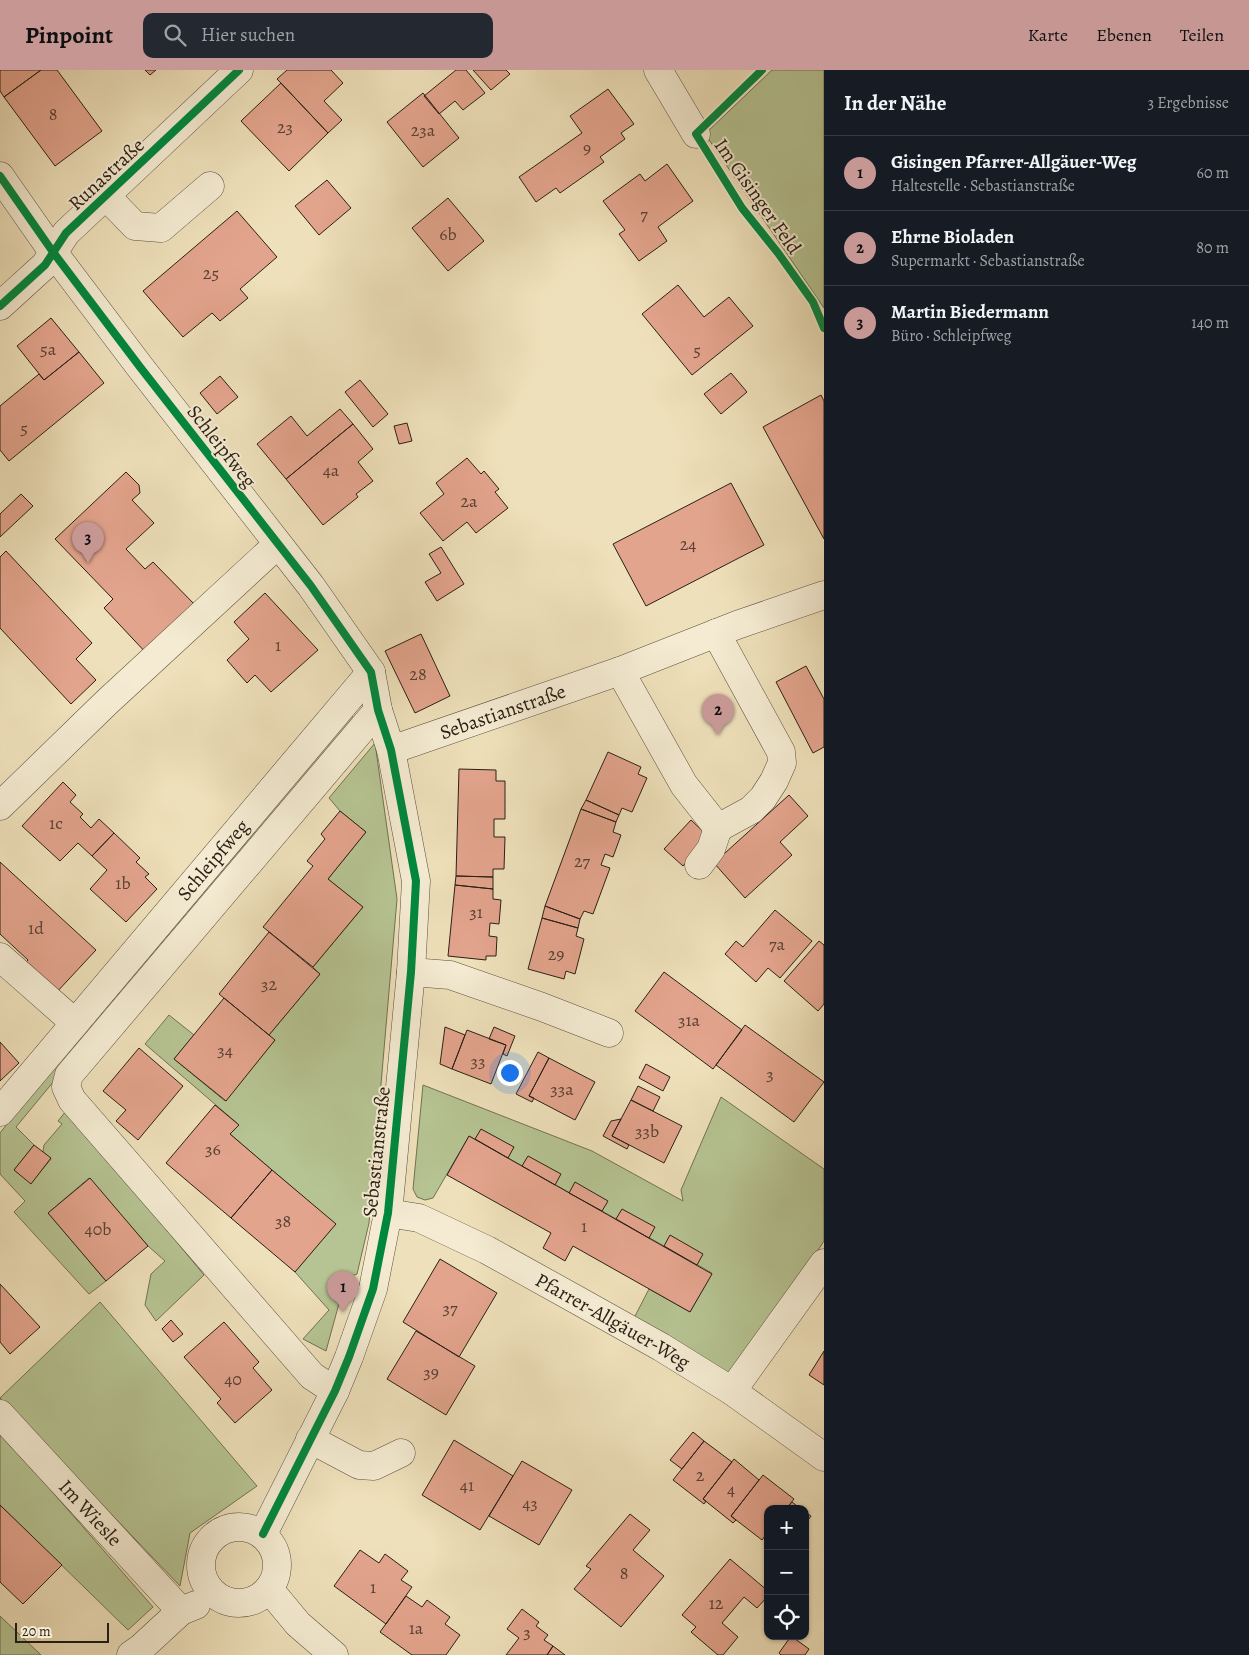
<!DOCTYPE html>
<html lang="de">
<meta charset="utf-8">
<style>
:root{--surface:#171b24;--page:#242831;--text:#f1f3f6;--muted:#9ea1a6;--line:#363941;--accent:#c59692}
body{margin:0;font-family:Alegreya,serif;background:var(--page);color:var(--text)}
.controls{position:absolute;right:15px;bottom:15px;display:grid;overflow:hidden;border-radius:10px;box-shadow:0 1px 4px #0004}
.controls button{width:45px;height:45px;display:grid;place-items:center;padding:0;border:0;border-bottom:1px solid var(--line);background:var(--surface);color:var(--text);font:25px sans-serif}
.scale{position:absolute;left:15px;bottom:12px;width:94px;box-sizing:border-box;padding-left:5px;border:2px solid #2a2016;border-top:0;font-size:14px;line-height:18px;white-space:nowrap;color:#2a2016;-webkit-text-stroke:4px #f4ebd2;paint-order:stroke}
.you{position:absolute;left:509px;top:1002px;width:18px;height:18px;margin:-12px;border:4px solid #fff;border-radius:50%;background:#1a73e8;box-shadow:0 0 0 8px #1a73e833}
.badge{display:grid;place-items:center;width:32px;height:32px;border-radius:50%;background:var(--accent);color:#111;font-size:16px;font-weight:700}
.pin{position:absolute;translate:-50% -41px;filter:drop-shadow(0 1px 2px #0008)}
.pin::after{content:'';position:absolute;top:26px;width:18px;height:15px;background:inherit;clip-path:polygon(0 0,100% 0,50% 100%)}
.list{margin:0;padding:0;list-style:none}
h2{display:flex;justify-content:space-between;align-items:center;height:65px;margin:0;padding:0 20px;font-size:21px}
h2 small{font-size:16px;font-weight:400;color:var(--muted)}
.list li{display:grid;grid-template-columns:32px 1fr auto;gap:15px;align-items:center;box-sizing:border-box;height:75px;padding:0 20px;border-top:1px solid var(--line)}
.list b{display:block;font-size:19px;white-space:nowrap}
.list p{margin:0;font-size:16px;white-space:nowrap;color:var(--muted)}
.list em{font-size:16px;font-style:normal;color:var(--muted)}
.icon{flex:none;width:28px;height:28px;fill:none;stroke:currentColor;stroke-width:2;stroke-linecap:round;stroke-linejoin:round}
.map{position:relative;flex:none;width:824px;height:1585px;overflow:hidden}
header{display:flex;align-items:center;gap:30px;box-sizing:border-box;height:70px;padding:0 25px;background:var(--accent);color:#111}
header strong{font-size:24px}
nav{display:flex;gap:28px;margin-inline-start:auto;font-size:18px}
.search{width:350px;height:45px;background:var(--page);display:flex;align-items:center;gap:12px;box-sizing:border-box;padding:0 18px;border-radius:10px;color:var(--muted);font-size:19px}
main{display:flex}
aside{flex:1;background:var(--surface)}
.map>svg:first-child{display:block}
.green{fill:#b6c392;stroke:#707254}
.building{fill:#e3a48d;stroke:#2a2016}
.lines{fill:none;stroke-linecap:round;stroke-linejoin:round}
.minor-casing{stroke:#5b503f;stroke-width:29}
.minor{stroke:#f4ebd2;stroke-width:28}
.cycleway-casing{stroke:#f4ebd2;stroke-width:11}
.cycleway{stroke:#00873e;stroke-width:8}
.labels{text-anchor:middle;stroke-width:4;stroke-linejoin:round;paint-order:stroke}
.number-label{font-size:18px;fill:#584134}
.street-label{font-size:20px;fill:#2a2016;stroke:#f4ebd2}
</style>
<header>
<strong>Pinpoint</strong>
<div class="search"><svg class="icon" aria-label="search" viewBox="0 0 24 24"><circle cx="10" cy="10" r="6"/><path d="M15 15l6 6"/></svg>Hier suchen</div>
<nav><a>Karte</a><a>Ebenen</a><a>Teilen</a></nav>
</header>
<main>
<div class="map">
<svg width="824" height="1585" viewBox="0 0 824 1585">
<rect width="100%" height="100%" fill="#eee0ba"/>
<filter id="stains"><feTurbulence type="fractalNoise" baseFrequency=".004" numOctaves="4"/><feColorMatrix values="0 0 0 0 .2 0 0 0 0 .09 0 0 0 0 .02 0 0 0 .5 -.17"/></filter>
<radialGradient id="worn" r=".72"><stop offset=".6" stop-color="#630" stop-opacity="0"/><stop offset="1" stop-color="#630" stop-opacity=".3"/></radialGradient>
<path class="green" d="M772,0h52v238l-119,-174z
M349,643l5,5 -338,409 18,18 -20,25 17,13 20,-24 -8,-7 1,-7 18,-21 -4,-3 8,-10 23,25 115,139 -48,46 -11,-16 6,-31 14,-13 -17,-15 -59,-68 -41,35 58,68 -17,13 -75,-82 11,-11 -25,-27v-41l34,-43z
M375,673l22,156 -28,324 -12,51 -11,4 -20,73 -23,-12 26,-29 -34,-38 40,-48 -105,-90 8,-10 -93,-80 24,-29 25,20 -20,24 51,42 50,-61 -6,-5 51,-61 -7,-7 50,-60 -35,-28 38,-47 -26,-21 -11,-13z
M423,1015l169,66 91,50 -2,-11 40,-93 103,72v72l-83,128 -17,4 -91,-53 16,-31 41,23 22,-39 -243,-137 -36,62 -8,2 -8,-3 -4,-8z
M100,1232l157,184 -67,47 -10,53 -180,-188z
M0,1362l153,175 -25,23 -128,-125z
M0,1546l41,39h-41z"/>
<path class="building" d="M0,0h41l-37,27 -4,-6z
M41,0h16l45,61 -47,35 -51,-69z
M145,0h11l-6,5z
M287,0h44l12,13 -19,18 18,19 -14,13 -51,-54z
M456,0h10l19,23 -22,17 -8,-9 -16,13 -15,-18z
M473,0h33l4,4 -19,16z
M281,13l47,50 -39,38 -48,-50z
M608,19l26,35 -13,9 4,6 -25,18 4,5 -44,31 -4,-5 -20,14 -17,-25 63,-44 -12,-17z
M423,23l36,45 -36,29 -36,-45z
M667,94l26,37 -35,26 9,14 -28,20 -20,-27 6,-4 -22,-29 37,-27 5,7z
M327,110l24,28 -32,27 -24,-29z
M448,128l36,43 -36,30 -36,-43z
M237,141l40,46 -37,32 8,9 -28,23 -8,-8 -29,24 -40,-46z
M678,215l26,32 25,-20 24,29 -61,49 -50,-61z
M51,248l28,34 -35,28 -27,-34z
M79,282l25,31 -95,78 -9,-11v-44l39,-32 5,6z
M731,303l16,19 -26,22 -17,-20z
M220,306l18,21 -21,17 -17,-21z
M360,310l28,34 -15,13 -28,-35z
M821,325l3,6v138l-61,-112z
M340,339l13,15 -67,55 -29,-35 34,-28 16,20z
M407,353l5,18 -13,3 -5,-18z
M353,354l20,25 -15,13 15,19 -17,13 2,3 -35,28 -37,-46z
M467,388l14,16 3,-3 15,18 -4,3 13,16 -32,25 -9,-11 -24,19 -23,-28 24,-19 -8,-11z
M126,402l13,13 1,8 -8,7 22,23 -28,26 19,20 8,-7 45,46 -50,47 -44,-47 9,-9 -58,-60z
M731,413l33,62 -118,61 -33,-62z
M21,424l12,12 -33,31v-23z
M441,477l23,37 -27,17 -12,-19 16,-9 -12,-19z
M6,481l86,92 -16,16 20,21 -25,24 -71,-76v-71z
M265,523l53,57 -47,42 -16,-17 -8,8 -20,-23 22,-21 -15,-17z
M421,564l29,62 -35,17 -30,-62z
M806,596l18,33v48l-11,6 -37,-71z
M608,682l33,15 -3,7 9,4 -15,34 -10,-4 -3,7 -33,-15z
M459,699l37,1v11h9v38h-11v18h11l-1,32h-11v8l-37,-1z
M63,712l13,13 -6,7 13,12 -3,3 11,11 8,-9 15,14 -22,23 -14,-13 -18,18 -38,-35z
M789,725l19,21 -28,26 12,13 -47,43 -31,-35z
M586,730l33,15 -3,7 -35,-13z
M581,739l35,13 -3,10 8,3 -8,22 -8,-3 -4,11 9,3 -17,46 -9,-3 -4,8 -35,-13z
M340,741l26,21 -38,47 35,28 -50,60 -50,-40 50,-61 -6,-5 18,-22 -4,-5z
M691,750l18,17 -26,29 -19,-17z
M114,763l26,25 -4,4 13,12 -4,3 12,12 -31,33 -36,-33 17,-19 -15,-14z
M0,792l96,88 -41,44 -32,-29 5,-5 -28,-26z
M456,806l37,1v12l-38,-4z
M455,815l38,4v10l8,1 -2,24 -9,-1 -1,13 8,1 -1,19h-10v4l-38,-4z
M545,836l35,13 -2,9 -36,-10z
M775,840l37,31 -32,37 -12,-10 -12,14 -31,-28 11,-13 7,6z
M542,848l36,10 -2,8 8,3 -9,35 -9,-3 -2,8 -36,-10z
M269,862l51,42 -51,61 -50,-41z
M819,871l5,4v59l-6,7 -34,-30z
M664,902l78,58 -29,39 -78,-58z
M224,928l51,42 -49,61 -52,-42z
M745,955l79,57 -30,40 -78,-57z
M445,957l20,8 -13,34 -12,-5z
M494,957l21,9 -8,20 -4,-2 3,-9 -17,-6z
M467,960l39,15 -15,39 -39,-15z
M0,972l19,21 -19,18z
M139,978l44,38 -45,54 -22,-19 10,-11 -23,-19z
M538,982l11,6 -20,38 5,2 -2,4 -16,-8z
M549,988l46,24 -20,38 -46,-24z
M646,994l24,13 -7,14 -24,-13z
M638,1016l22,11 -7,14 -22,-11z
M631,1030l51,26 -18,37 -52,-27z
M215,1035l24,20 -9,9 42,36 -41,48 -65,-55z
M621,1049l-9,17 17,9 -2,4 -24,-13 8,-15z
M481,1059l33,18 -6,11 -33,-19z
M469,1066l243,138 -22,38 -117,-66 -8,15 -22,-13 8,-15 -104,-58z
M34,1075l17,13 -20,26 -17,-14z
M528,1086l33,18 -6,11 -33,-19z
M272,1100l64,54 -41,48 -64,-54z
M90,1108l58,68 -42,35 -58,-68z
M575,1112l33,19 -6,10 -33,-18z
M622,1139l33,18 -6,11 -33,-19z
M670,1165l33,19 -6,11 -33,-19z
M440,1189l57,34 -38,64 -56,-35z
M0,1214l40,43 -30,27 -10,-12z
M171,1250l12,14 -10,8 -11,-13z
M224,1252l35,40 -6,6 19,22 -37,33 -18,-20 4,-4 -37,-42z
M416,1261l59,35 -29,49 -59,-36z
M824,1281v34l-15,-10z
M693,1362l11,9 -22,28 -12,-9z
M454,1370l59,36 -33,54 -58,-35z
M704,1371l28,21 -29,37 3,2 -2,3 -31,-24z
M734,1389l25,21 -28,36 5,4 -3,3 -30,-24z
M522,1391l50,29 -33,55 -50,-29z
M763,1405l31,24 -8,10h-18v23l-6,8 -31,-24z
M792,1432l9,7h-15z
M0,1435l62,60 -39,39 -23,-22z
M805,1442l6,4 -6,8z
M630,1444l20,16 -17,20 31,26 -43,51 -47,-38 17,-20 -5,-3z
M360,1480l19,13 6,-9 23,17 -7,9 11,7 -26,37 -52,-38z
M730,1489l38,32v5l-11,12 -13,-11 -22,26 16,14 -15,18h-5l-27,-23 5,-5 -14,-12z
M406,1526l16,11 5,-7 23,17 -5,7 15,11 -14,20h-34l-32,-23z
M522,1539l17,13 -3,4 12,9 -4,5 9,6 -6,9h-41l13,-17 -12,-9z
M791,1566l18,13 -4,6h-24l-2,-2z
M553,1576l12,9h-18z"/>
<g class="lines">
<defs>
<g id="minor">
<path d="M658,0l38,64"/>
<path d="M0,106l53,76 87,115 171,219 60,86 7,38 13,40 25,131 -5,91 -23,241 -15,76 -24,68 -14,34 -72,143"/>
<path d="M106,126l29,30 26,2 49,-42"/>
<path d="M0,236l45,-41 21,-32 173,-163"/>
<path d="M620,601l64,114 34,43 33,-18 12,-12 11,-17 8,-18 -1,-11 -65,-119"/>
<path id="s1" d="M391,680l229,-79 117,-46 87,-30"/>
<path d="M0,736l107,-104 170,-157"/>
<path d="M699,795l12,-16 7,-21"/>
<path d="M0,887l75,66"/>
<path d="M411,902l39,3 92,32 67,26"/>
<path id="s2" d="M0,1042l371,-440"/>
<path id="s3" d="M388,1143l31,5 68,32 90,50 84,47 71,44 92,66"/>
<path d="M335,1321l-23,-15 -240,-276 -6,-13 3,-12 309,-365"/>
<path d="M732,1321l92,-128"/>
<path id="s4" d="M0,1344l181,197"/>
<path d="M310,1369l49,26 15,1 27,-13"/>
<circle cx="239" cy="1495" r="38"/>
<path d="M269,1519l29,35 36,31"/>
<path d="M131,1585l10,-7 40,-37 15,-6"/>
</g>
</defs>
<use href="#minor" class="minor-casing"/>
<use href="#minor" class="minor"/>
<defs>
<path id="cycleway" d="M762,0l-66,64 46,74 36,45 35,49 11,26
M0,106l53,76 87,115 171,219 60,86 7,38 13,40 25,131 -5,91 -23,241 -15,76 -24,68 -14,34 -72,143
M0,236l45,-41 21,-32 173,-163"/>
</defs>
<use href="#cycleway" class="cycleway-casing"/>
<use href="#cycleway" class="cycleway"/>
</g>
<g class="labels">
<g class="number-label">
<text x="53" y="50">8</text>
<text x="285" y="63">23</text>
<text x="423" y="66">23a</text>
<text x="587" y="84">9</text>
<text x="644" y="150">7</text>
<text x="448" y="170">6b</text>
<text x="211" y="209">25</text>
<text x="48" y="285">5a</text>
<text x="697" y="286">5</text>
<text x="24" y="364">5</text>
<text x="331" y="406">4a</text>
<text x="469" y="437">2a</text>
<text x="688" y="480">24</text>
<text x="278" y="581">1</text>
<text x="418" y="610">28</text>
<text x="56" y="759">1c</text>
<text x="582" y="797">27</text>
<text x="123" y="819">1b</text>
<text x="476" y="848">31</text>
<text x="36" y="864">1d</text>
<text x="777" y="880">7a</text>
<text x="556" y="890">29</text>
<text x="269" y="920">32</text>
<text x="689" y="956">31a</text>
<text x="225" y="986">34</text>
<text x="478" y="997">33</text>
<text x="770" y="1010">3</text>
<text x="562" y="1025">33a</text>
<text x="647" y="1067">33b</text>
<text x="213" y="1085">36</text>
<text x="283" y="1157">38</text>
<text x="584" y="1162">1</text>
<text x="98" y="1165">40b</text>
<text x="450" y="1244">37</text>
<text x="431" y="1308">39</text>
<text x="233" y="1315">40</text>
<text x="700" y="1411">2</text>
<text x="467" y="1421">41</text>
<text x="731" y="1425">4</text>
<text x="530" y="1439">43</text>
<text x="624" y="1509">8</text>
<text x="373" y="1523">1</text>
<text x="716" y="1539">12</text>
<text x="416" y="1564">1a</text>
<text x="527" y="1568">3</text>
</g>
<g class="street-label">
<text transform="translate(106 104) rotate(-43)" y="7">Runastraße</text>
<text transform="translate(758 126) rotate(55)" y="7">Im Gisinger Feld</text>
<text transform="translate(222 376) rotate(52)" y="7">Schleipfweg</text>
<text dy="7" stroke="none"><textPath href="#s1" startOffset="118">Sebastianstraße</textPath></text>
<text dy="7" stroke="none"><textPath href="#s2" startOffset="330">Schleipfweg</textPath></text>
<text transform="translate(376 1082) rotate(-84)" y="7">Sebastianstraße</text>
<text dy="7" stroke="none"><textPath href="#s3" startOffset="251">Pfarrer-Allgäuer-Weg</textPath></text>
<text dy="7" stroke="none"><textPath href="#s4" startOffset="134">Im Wiesle</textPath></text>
</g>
</g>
<rect width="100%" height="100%" filter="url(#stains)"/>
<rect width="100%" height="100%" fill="url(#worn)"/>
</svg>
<div class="controls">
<button>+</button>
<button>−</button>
<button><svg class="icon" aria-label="locate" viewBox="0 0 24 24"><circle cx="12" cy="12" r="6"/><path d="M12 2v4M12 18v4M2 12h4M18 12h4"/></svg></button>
</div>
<div class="scale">20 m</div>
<div class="you"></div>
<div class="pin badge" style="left:343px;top:1242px">1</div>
<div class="pin badge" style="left:718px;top:665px">2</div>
<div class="pin badge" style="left:88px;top:493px">3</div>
</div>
<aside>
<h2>In der Nähe<small>3 Ergebnisse</small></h2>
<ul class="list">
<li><span class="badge">1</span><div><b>Gisingen Pfarrer-Allgäuer-Weg</b><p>Haltestelle · Sebastianstraße</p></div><em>60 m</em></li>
<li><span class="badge">2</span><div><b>Ehrne Bioladen</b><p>Supermarkt · Sebastianstraße</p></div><em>80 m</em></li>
<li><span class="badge">3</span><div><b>Martin Biedermann</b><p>Büro · Schleipfweg</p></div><em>140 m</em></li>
</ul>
</aside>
</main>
